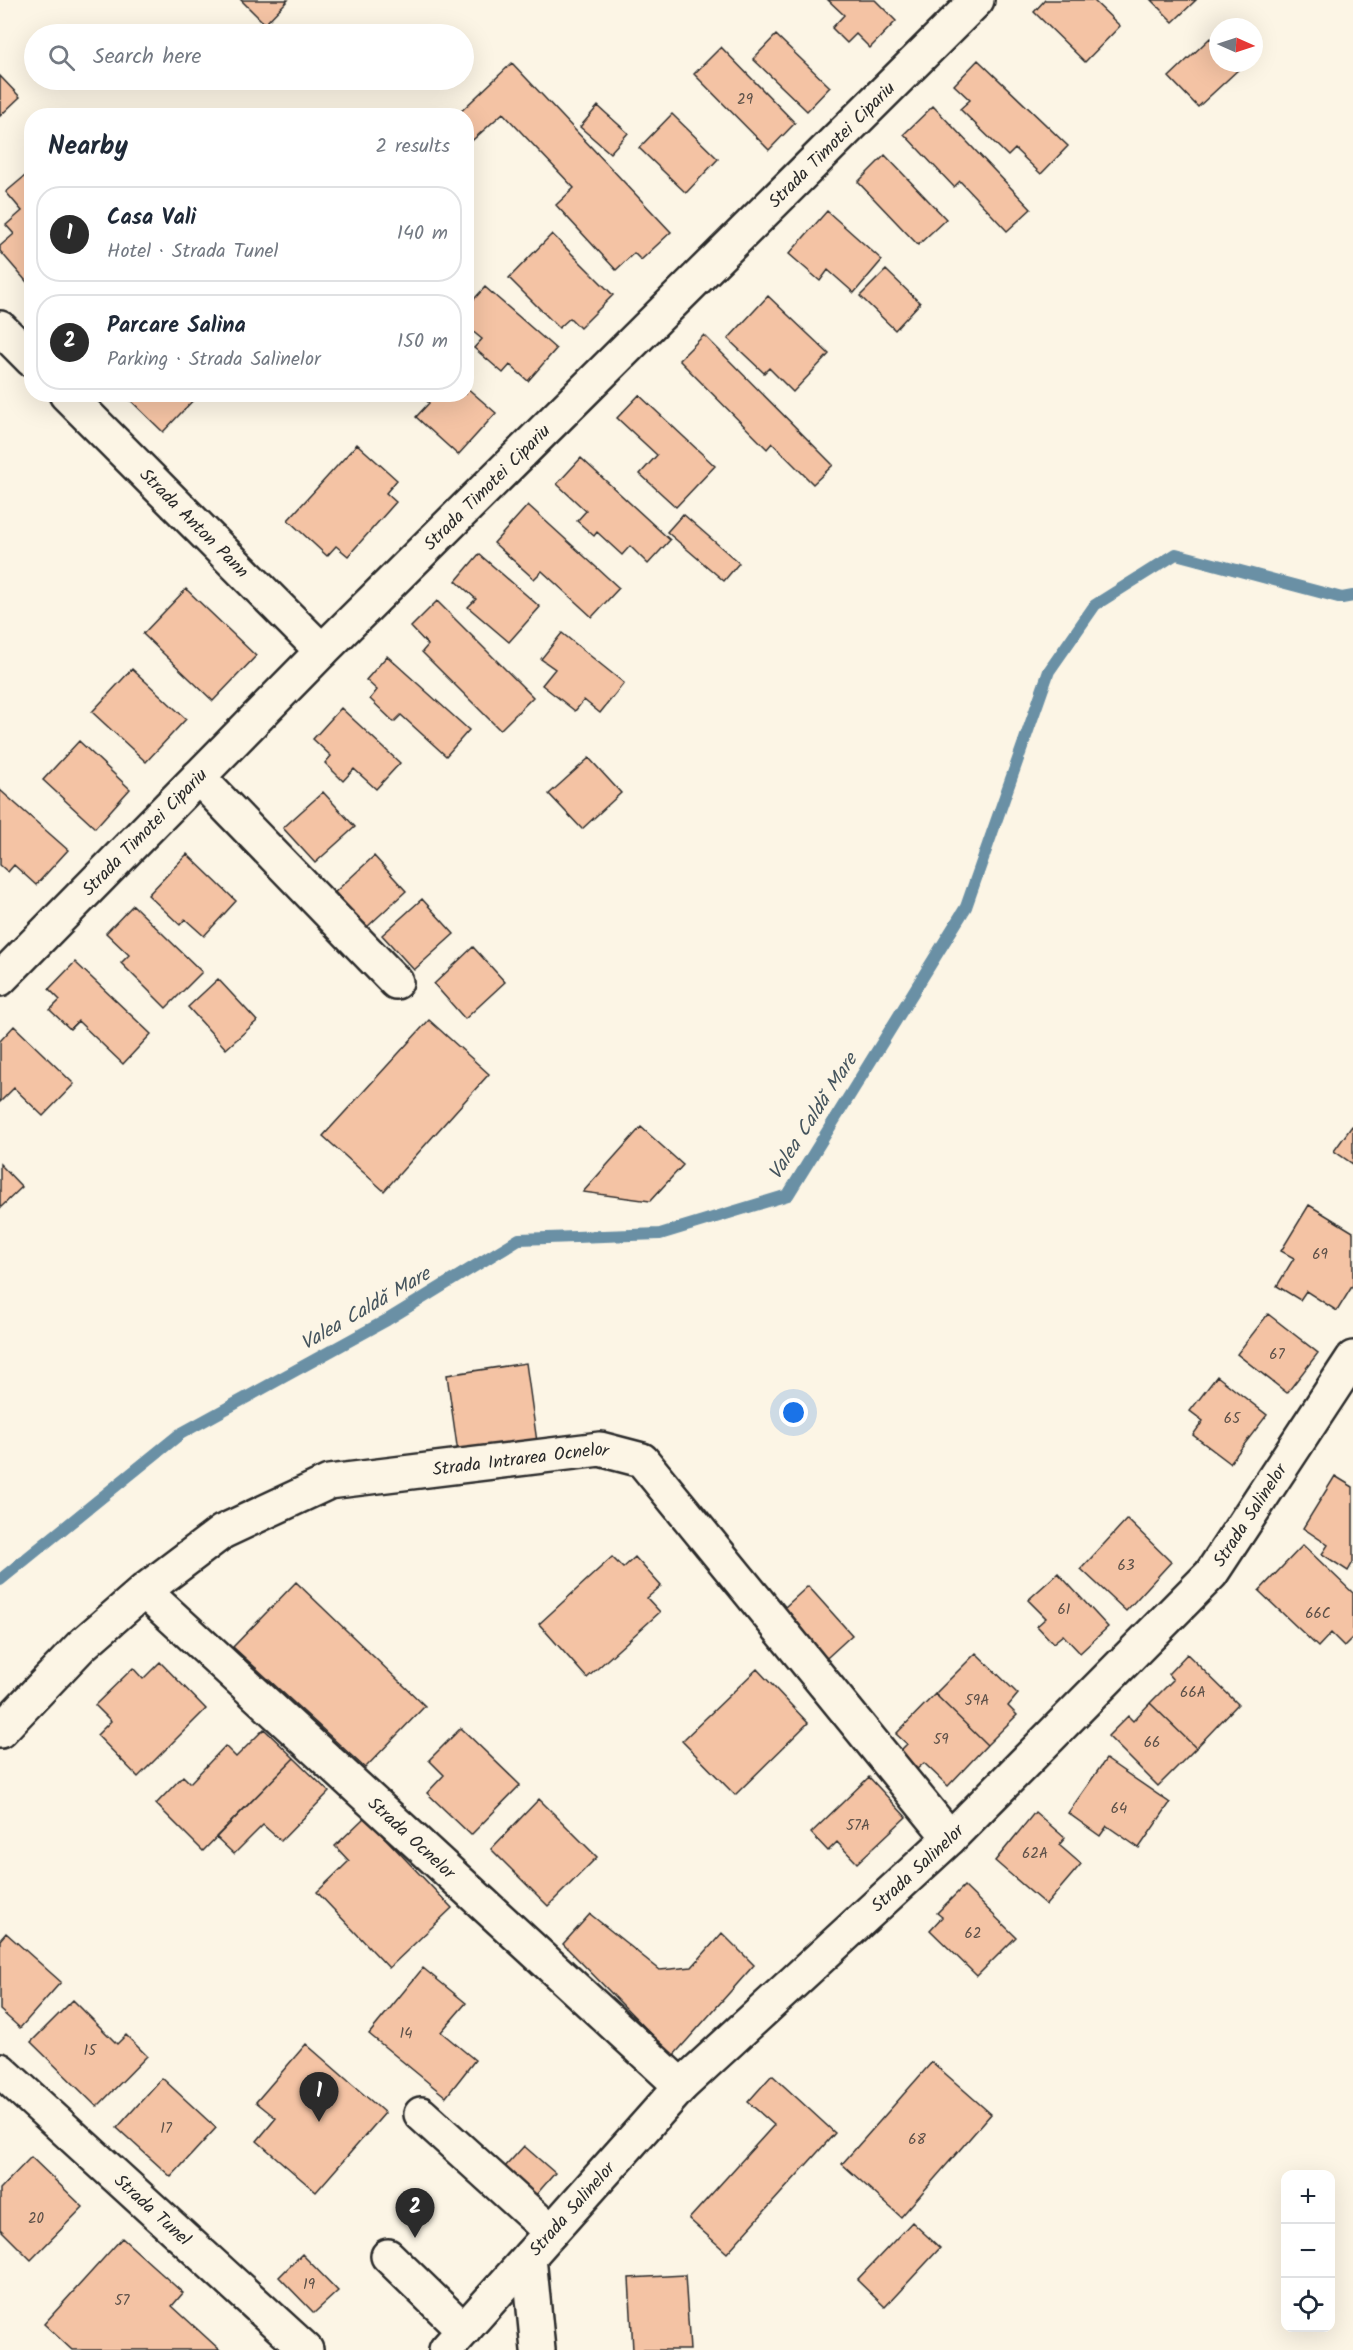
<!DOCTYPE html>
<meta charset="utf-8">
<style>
:root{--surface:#fff;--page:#f2f2f3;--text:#1f2937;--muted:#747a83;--line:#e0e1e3;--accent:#2b2b2b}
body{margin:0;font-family:Kalam,sans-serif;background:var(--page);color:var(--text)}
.controls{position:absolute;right:18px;bottom:18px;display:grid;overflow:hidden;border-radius:12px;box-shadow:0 6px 24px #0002}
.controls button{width:54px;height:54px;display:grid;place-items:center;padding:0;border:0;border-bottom:2px solid var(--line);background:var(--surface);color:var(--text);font:30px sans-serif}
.compass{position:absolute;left:1209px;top:18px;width:54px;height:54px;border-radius:50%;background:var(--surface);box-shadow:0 6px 24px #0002;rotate:93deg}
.you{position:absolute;left:794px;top:1413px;width:21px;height:21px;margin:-15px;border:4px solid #fff;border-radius:50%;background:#1a73e8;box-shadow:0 0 0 9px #1a73e833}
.badge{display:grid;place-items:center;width:39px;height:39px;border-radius:50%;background:var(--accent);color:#fff;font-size:20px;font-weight:700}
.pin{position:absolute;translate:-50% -50px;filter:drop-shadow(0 2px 3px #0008)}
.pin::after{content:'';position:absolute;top:32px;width:21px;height:18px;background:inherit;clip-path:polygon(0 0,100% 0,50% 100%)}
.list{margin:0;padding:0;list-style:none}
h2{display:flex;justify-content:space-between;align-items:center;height:78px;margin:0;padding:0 24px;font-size:26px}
h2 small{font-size:20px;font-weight:400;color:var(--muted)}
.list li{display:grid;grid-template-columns:39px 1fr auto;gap:18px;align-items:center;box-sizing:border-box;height:96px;margin:0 12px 12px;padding:0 12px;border:2px solid var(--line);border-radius:24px}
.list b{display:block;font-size:22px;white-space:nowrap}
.list p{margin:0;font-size:20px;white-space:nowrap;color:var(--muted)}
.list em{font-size:20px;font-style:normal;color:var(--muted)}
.icon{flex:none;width:33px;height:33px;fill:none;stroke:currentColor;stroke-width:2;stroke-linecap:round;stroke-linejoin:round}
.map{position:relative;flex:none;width:1353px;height:2350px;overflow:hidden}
.search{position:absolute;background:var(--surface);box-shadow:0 6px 24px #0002;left:24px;top:24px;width:450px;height:66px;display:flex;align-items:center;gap:15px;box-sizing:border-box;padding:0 21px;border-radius:33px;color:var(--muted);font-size:22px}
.panel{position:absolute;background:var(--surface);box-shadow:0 6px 24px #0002;left:24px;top:108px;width:450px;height:294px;border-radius:24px}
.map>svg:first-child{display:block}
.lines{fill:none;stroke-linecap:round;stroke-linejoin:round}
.stream{stroke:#6b90a5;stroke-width:12}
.building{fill:#f4c3a4;stroke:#2b2b2b;stroke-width:1.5}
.minor-casing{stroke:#2b2b2b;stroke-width:38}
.minor{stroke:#fcf5e5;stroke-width:33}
.labels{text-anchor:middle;stroke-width:4.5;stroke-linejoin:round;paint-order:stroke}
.number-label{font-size:15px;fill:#5d5149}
.street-label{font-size:18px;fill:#2b2b2b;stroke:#fcf5e5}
.water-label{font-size:20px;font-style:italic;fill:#46555e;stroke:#fcf5e5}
</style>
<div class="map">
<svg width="1353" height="2350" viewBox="0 0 1353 2350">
<rect width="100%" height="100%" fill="#fcf5e5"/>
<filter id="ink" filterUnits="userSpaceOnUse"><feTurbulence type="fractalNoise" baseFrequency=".0167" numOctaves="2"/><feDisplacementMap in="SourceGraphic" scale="12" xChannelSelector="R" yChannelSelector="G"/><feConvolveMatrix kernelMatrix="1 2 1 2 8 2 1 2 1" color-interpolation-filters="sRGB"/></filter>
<g filter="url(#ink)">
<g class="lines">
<path class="stream" d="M0,1580l180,-146 207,-114 132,-81 141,-5 128,-39 178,-288 83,-236 46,-66 81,-51 166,44 11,-2"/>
</g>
<path class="building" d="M241,0h47l-23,24z
M828,0h47l21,21 -26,27 -14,-14 -9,9 -15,-15 12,-13z
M1045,0h48l27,26 -35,36 -51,-50z
M1151,0h45l-23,22z
M776,35l54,52 -23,24 -54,-52z
M1210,38l8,9v16h15l6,6 -41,38 -29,-30z
M721,47l74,76 -26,27 -75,-76z
M978,60l90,86 -27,28 -26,-25 -7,7 -48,-47 10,-9 -16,-15z
M512,63l159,169 -30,28 -7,-7 -18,17 -60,-65 18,-17 -71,-75 -37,33v-30h-10z
M0,76l20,21 -20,19z
M598,106l30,27 -18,20 -30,-26z
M933,106l98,103 -24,22 -47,-50 -6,6 -50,-53z
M672,114l46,45 -32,34 -47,-45z
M885,155l61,64 -28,26 -60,-63z
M32,170v118l-32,-37v-5l14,-12 -8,-9 16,-14 -16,-19z
M827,211l55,49 -28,33 -26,-23 -8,11 -31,-27z
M552,234l61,61 -33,33 -10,-10 -11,10 -50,-50z
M886,270l34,33 -25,27 -35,-34z
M485,287l71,62 -28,32 -18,-16 -7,8 -29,-25 8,-9 -16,-13v-18z
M768,296l61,58 -36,38 -24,-24 -5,5 -36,-34z
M704,335l129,130 -20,19 -41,-41 -5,6 -88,-89z
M466,387l30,26 -38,42 -42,-38 13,-14 -9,-9h46z
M124,394h75l-36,38z
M639,395l76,71 -39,41 -36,-33 17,-19 -40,-37z
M357,444l40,36 -11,13 10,9 -48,54 -12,-10 -9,10 -39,-36z
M581,458l89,82 -22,24 -18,-18 -8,9 -25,-23 -3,4 -17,-15 9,-10 -29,-27z
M528,505l91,83 -27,29 -50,-46 -8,8 -40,-36z
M683,514l56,49 -15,18 -57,-49z
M479,554l61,53 -31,35 -41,-35 8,-8 -20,-18z
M186,589l70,67 -43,45 -70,-67z
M437,601l96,96 -33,33 -78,-78 6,-7 -17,-18z
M562,633l62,50 -24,30 -16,-13 -9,11 -33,-26 13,-16 -14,-10z
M387,656l82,74 -23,26 -45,-41 -7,7 -24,-23 7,-9 -11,-10z
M132,669l54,50 -40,43 -54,-50z
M341,708l59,55 -24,26 -22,-20 -11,12 -18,-18 6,-7 -18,-17z
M79,741l51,48 -35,39 -52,-48z
M589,758l32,35 -39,36 -33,-35z
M0,790l68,60 -32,35 -22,-20 -6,7 -8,-7z
M323,792l32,35 -40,36 -32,-35z
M187,854l49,47 -32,35 -19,-17 -5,6 -32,-30z
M374,856l32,35 -40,37 -31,-36z
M422,899l32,35 -40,36 -32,-35z
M133,905l69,67 -36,36 -45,-45 8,-8 -23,-22z
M473,947l32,35 -40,37 -31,-35z
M75,962l76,72 -28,30 -45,-43 -8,8 -20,-19 10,-10 -11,-11z
M218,979l39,42 -31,28 -38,-42z
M429,1020l60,54 -105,117 -61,-55z
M14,1026l60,58 -31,32 -29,-28 -14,14v-61z
M1352,1126h1v38l-19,-13z
M641,1127l42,38 -33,36 -67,-9z
M0,1164l22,23 -22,21z
M1309,1205l44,27v53l-16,26 -31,-20 -6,9 -23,-14 17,-28 -13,-7z
M1268,1314l50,39 -31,40 -50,-39z
M526,1363l11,79 -79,11 -11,-78z
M1217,1376l50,39 -37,48 -37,-28 10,-14 -13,-10z
M1335,1476l18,11v75l-5,9 -26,-17 6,-9 -25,-17z
M1127,1519l44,43 -45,49 -45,-42z
M1303,1545l50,48v44l-9,9 -13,-13 -13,14 -59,-56z
M612,1557l11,11 12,-11 26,29 -14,12 13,14 -73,66 -48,-54z
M1058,1573l50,54 -28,26 -17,-18 -10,8 -16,-17 9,-8 -18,-18z
M296,1582l129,124 -60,62 -132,-121z
M808,1586l44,49 -35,32 -44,-49z
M976,1653l42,41 -10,12 9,9 -30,30 -52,-51z
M1187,1654l51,50 -42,44 -46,-45 23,-23 -5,-6z
M160,1662l46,47 -68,68 -41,-42 14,-14 -16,-16 38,-37 10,11z
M757,1669l51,54 -73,72 -53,-54z
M935,1694l52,51 -39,41 -24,-23 -7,6 -18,-17 8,-8 -11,-10z
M1150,1703l46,45 -38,38 -50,-50 20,-20 5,5z
M461,1728l59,57 -49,50 -44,-42 17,-18 -15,-15z
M264,1729l30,29 -91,93 -47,-47 27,-28 7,7 35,-37 11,11z
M294,1758l35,34 -48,49 -18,-16 -29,29 -18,-17z
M1106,1759l64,44 -31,45 -32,-22 -7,10 -32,-23z
M869,1777l37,40 -49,46 -20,-21 -9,9 -17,-18z
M539,1799l58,58 -49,49 -57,-57z
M1035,1812l30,26 -6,7 22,19 -35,41 -51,-44z
M365,1817l87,91 -63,60 -72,-76 32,-31 -14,-15z
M964,1886l52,51 -39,39 -47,-46 12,-13 -5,-4z
M590,1914l70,56 32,-3 30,-34 32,32 -81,91 -110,-112z
M6,1933l55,49 -41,46 -20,-18v-70z
M423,1968l43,35 -25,29 34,28 -29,37 -77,-63z
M73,2000l44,44 9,-9 21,21 -50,51 -66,-65z
M306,2044l79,69 -69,79 -59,-51 19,-23 -20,-16z
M932,2062l59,52 -90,103 -59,-53z
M772,2075l63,58 -108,120 -38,-34 85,-94 -26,-23z
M162,2078l54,50 -45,49 -54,-49z
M524,2146l31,27 -20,23 -31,-28z
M31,2157l52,50 -52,53 -31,-31v-40z
M912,2222l28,26 -55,59 -28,-27z
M122,2238l61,55 -11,13 48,44h-148l-28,-26z
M302,2254l36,37 -24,22 -35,-36z
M685,2275l5,75h-57l-4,-72z"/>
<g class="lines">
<defs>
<g id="minor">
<path d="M0,328l32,32"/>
<path id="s1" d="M66,394l256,257"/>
<path d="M198,777l198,205"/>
<path id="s2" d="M0,979l322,-328 655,-651"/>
<path id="s3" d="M144,1591l537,495"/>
<path id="s4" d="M0,1731l82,-86 62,-54 78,-59 107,-50 271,-33 42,11 308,378"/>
<path id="s5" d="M0,2070l306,280"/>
<path d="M421,2114l130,118"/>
<path d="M388,2256l76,74"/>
<path d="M529,2257l9,93"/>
<path id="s6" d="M446,2350l235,-264 269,-248 261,-264 142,-216"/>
</g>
</defs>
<use href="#minor" class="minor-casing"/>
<use href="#minor" class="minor"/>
</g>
</g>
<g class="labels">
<g class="number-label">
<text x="745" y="104">29</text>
<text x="1320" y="1259">69</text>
<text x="1277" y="1359">67</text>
<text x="1232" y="1423">65</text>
<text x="1126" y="1570">63</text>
<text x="1064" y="1614">61</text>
<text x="1318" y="1618">66C</text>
<text x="1193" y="1697">66A</text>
<text x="977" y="1705">59A</text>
<text x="941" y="1744">59</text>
<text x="1152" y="1747">66</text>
<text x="1119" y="1813">64</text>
<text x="858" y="1830">57A</text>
<text x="1035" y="1858">62A</text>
<text x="973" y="1938">62</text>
<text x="406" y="2038">14</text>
<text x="90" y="2055">15</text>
<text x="166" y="2133">17</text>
<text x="917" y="2144">68</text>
<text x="36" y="2223">20</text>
<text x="309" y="2289">19</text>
<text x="122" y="2305">57</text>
</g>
<g class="street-label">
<text dy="6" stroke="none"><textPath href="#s2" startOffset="1178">Strada Timotei Cipariu</textPath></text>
<text dy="6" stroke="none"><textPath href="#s2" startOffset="692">Strada Timotei Cipariu</textPath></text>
<text dy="6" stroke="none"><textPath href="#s1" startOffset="182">Strada Anton Pann</textPath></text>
<text dy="6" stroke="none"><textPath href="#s2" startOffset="206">Strada Timotei Cipariu</textPath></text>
<text dy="6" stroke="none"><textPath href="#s4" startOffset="610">Strada Intrarea Ocnelor</textPath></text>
<text dy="6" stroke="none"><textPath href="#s6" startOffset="1161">Strada Salinelor</textPath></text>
<text dy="6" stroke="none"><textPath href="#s3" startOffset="364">Strada Ocnelor</textPath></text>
<text dy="6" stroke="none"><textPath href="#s6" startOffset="675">Strada Salinelor</textPath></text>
<text dy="6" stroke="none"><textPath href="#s6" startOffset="189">Strada Salinelor</textPath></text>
<text dy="6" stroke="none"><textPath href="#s5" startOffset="207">Strada Tunel</textPath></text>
</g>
<g class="water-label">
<text transform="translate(812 1116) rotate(-57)" y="7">Valea Caldă Mare</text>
<text transform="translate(365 1308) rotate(-30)" y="7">Valea Caldă Mare</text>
</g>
</g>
</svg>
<div class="controls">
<button>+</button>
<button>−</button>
<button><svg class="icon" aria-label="locate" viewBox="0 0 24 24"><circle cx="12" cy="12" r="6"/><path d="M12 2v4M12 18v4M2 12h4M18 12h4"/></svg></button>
</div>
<svg class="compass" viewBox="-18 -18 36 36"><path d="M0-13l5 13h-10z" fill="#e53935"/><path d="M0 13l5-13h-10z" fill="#747a83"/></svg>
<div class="you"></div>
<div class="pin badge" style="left:319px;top:2122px">1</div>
<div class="pin badge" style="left:415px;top:2238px">2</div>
<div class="search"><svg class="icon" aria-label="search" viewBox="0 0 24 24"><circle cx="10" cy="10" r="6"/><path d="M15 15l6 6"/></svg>Search here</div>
<section class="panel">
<h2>Nearby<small>2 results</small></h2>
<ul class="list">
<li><span class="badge">1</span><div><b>Casa Vali</b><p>Hotel · Strada Tunel</p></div><em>140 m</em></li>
<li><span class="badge">2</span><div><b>Parcare Salina</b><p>Parking · Strada Salinelor</p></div><em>150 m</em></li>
</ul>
</section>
</div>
